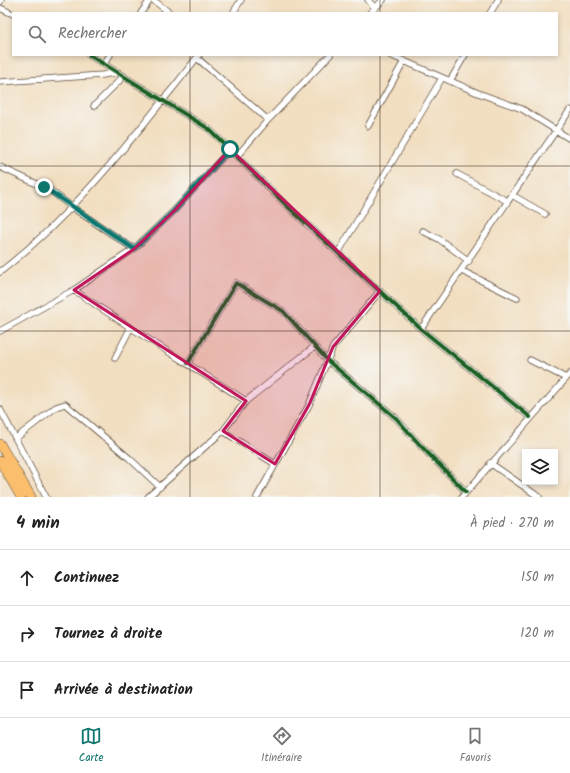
<!DOCTYPE html>
<html lang="fr">
<meta charset="utf-8">
<style>
:root{--surface:#fff;--page:#f6f6f6;--text:#222;--muted:#767676;--line:#e0e0e0;--accent:#0f766e}
body{margin:0;font-family:Kalam,sans-serif;background:var(--page);color:var(--text)}
.controls{position:absolute;right:12px;bottom:12px;display:grid;overflow:hidden;border-radius:0px;box-shadow:0 2px 6px #0003}
.controls button{width:36px;height:36px;display:grid;place-items:center;padding:0;border:0;border-bottom:1px solid var(--line);background:var(--surface);color:var(--text);font:20px sans-serif}
.stop{position:absolute;width:12px;height:12px;margin:-9px;border:3px solid #0f766e;border-radius:50%;background:#fff}
.stop.end{background:#0f766e;border-color:#fff;box-shadow:0 1px 4px #0008}
.list{margin:0;padding:0;list-style:none}
h2{display:flex;justify-content:space-between;align-items:center;height:52px;margin:0;padding:0 16px;font-size:17px}
h2 small{font-size:13px;font-weight:400;color:var(--muted)}
.list li{display:grid;grid-template-columns:26px 1fr auto;gap:12px;align-items:center;box-sizing:border-box;height:56px;padding:0 16px;border-top:1px solid var(--line)}
.list b{display:block;font-size:15px;white-space:nowrap}
.list em{font-size:13px;font-style:normal;color:var(--muted)}
.icon{flex:none;width:22px;height:22px;fill:none;stroke:currentColor;stroke-width:2;stroke-linecap:round;stroke-linejoin:round}
.map{position:relative;flex:none;width:570px;height:497px;overflow:hidden}
.search{position:absolute;background:var(--surface);box-shadow:0 2px 6px #0003;left:12px;right:12px;top:12px;height:44px;display:flex;align-items:center;gap:10px;box-sizing:border-box;padding:0 14px;border-radius:0px;color:var(--muted);font-size:15px}
.sheet{height:220px;background:var(--surface)}
nav{display:flex;justify-content:space-around;align-items:center;box-sizing:border-box;height:56px;border-top:1px solid var(--line);background:var(--surface);font-size:11px;color:var(--muted)}
nav a{display:grid;justify-items:center;gap:2px}
nav .on{color:var(--accent)}
.map>svg:first-child{display:block}
.lines{fill:none;stroke-linecap:round;stroke-linejoin:round}
.street-casing{stroke:#564536;stroke-width:7}
.primary-casing{stroke:#564536;stroke-width:10}
.street{stroke:#fff;stroke-width:5.5}
.primary{stroke:#fabe6d;stroke-width:9}
.cycleway-casing{stroke:#f6f6f2;stroke-width:6}
.cycleway{stroke:#1b5e20;stroke-width:4}
.route{stroke:#0f766e;stroke-width:5}
.marked{fill:#c2185b;fill-opacity:0.2;stroke:#c2185b;stroke-width:3;stroke-linejoin:round}
.grid{fill:none;stroke:#3b2a1e;stroke-width:1;stroke-opacity:0.55}
</style>
<div class="map">
<svg width="570" height="497" viewBox="0 0 570 497">
<rect width="100%" height="100%" fill="#f6f6f2"/>
<filter id="ink" filterUnits="userSpaceOnUse"><feTurbulence type="fractalNoise" baseFrequency=".025" numOctaves="2"/><feDisplacementMap in="SourceGraphic" scale="8" xChannelSelector="R" yChannelSelector="G"/><feConvolveMatrix kernelMatrix="1 2 1 2 8 2 1 2 1" color-interpolation-filters="sRGB"/></filter>
<filter id="wash" filterUnits="userSpaceOnUse"><feTurbulence type="fractalNoise" baseFrequency=".012" numOctaves="4" result="noise"/><feDisplacementMap in="SourceGraphic" scale="16" xChannelSelector="R" yChannelSelector="G"/><feGaussianBlur stdDeviation="0.9" result="paint"/><feColorMatrix in="noise" values="0 0 0 0 0 0 0 0 0 0 0 0 0 0 0 0 0 1.4 0 .05"/><feComposite in="paint" operator="in"/></filter>
<g filter="url(#wash)">
<rect width="100%" height="100%" fill="#f2dec0"/>
</g>
<g filter="url(#ink)">
<g class="lines">
<defs>
<path id="street" d="M153,0l17,13
M368,0l7,8
M0,2l1,-2
M0,8l13,6
M141,13l9,-13
M233,13l8,-13
M370,13l13,-13
M490,13l8,-13
M89,55l120,74 78,77 134,123 109,88
M390,55l88,38 44,16 48,30
M197,58l71,62
M104,64l6,-9
M450,81l15,-26
M0,82l103,-7 15,-3
M94,106l30,-30
M368,126l36,-65
M237,156l31,-36 62,-65
M0,167l50,23 23,18 61,41
M457,174l50,27
M512,195l33,19
M423,231l16,8 30,22
M338,253l104,-175
M462,271l55,27
M0,272c63,-49 114,-110 163,-172 13,-15 24,-30 36,-45
M74,290c56,39 115,74 172,111
M421,329l149,-219
M0,331l74,-41 60,-41 40,-38 56,-62
M115,358l15,-29
M530,360l36,18
M188,363l48,-80 47,28 45,50 68,57 24,27 46,47
M0,409l46,88
M223,431l52,33
M16,438l40,-31 9,-3 64,54 31,29
M490,463l49,34
M148,497l75,-66 23,-30 68,-54
M257,497l52,-92 24,-58 47,-56
M462,497l108,-123"/>
<path id="primary" d="M0,444l31,53
M0,461l21,36"/>
</defs>
<use href="#street" class="street-casing"/>
<use href="#primary" class="primary-casing"/>
<use href="#street" class="street"/>
<use href="#primary" class="primary"/>
<defs>
<path id="cycleway" d="M89,55l120,74 78,77 134,123 109,88
M188,363l48,-80 47,28 45,50 68,57 24,27 46,47"/>
</defs>
<use href="#cycleway" class="cycleway-casing"/>
<use href="#cycleway" class="cycleway"/>
</g>
</g>
<g class="lines" filter="url(#ink)">
<path class="route" d="M44,187l90,62 40,-38 56,-62"/>
</g>
<path class="marked" d="M230,149l150,142 -47,56 -24,58 -34,59 -52,-33 23,-30 -172,-111 60,-41 40,-38z"/>
<path class="grid" d="M190,0v13M380,0v13M190,55v442M380,55v442M0,166h570M0,331h570"/>
</svg>
<div class="controls">
<button><svg class="icon" aria-label="layers" viewBox="0 0 24 24"><path d="M12 4l9 5-9 5-9-5zM3 14l9 5 9-5"/></svg></button>
</div>
<div class="stop" style="left:230px;top:149px"></div>
<div class="stop end" style="left:44px;top:187px"></div>
<div class="search"><svg class="icon" aria-label="search" viewBox="0 0 24 24"><circle cx="10" cy="10" r="6"/><path d="M15 15l6 6"/></svg>Rechercher</div>
</div>
<section class="sheet">
<h2>4 min<small>À pied · 270 m</small></h2>
<ul class="list">
<li><svg class="icon" aria-label="ahead" viewBox="0 0 24 24"><path d="M12 20V5M6 11l6-6 6 6"/></svg><div><b>Continuez</b></div><em>150 m</em></li>
<li><svg class="icon" aria-label="right" viewBox="0 0 24 24"><path d="M7 20v-9h11M14 6l5 5-5 5"/></svg><div><b>Tournez à droite</b></div><em>120 m</em></li>
<li><svg class="icon" aria-label="arrive" viewBox="0 0 24 24"><path d="M6 21V4h12l-3 4 3 4H6"/></svg><div><b>Arrivée à destination</b></div></li>
</ul>
</section>
<nav>
<a class="on"><svg class="icon" aria-label="map" viewBox="0 0 24 24"><path d="M3 6l6-2 6 2 6-2v14l-6 2-6-2-6 2zM9 4v14M15 6v14"/></svg>Carte</a>
<a><svg class="icon" aria-label="directions" viewBox="0 0 24 24"><path d="M12 3l9 9-9 9-9-9zM9 14v-3h6M13 9l2 2-2 2"/></svg>Itinéraire</a>
<a><svg class="icon" aria-label="saved" viewBox="0 0 24 24"><path d="M7 4h10v16l-5-4-5 4z"/></svg>Favoris</a>
</nav>
